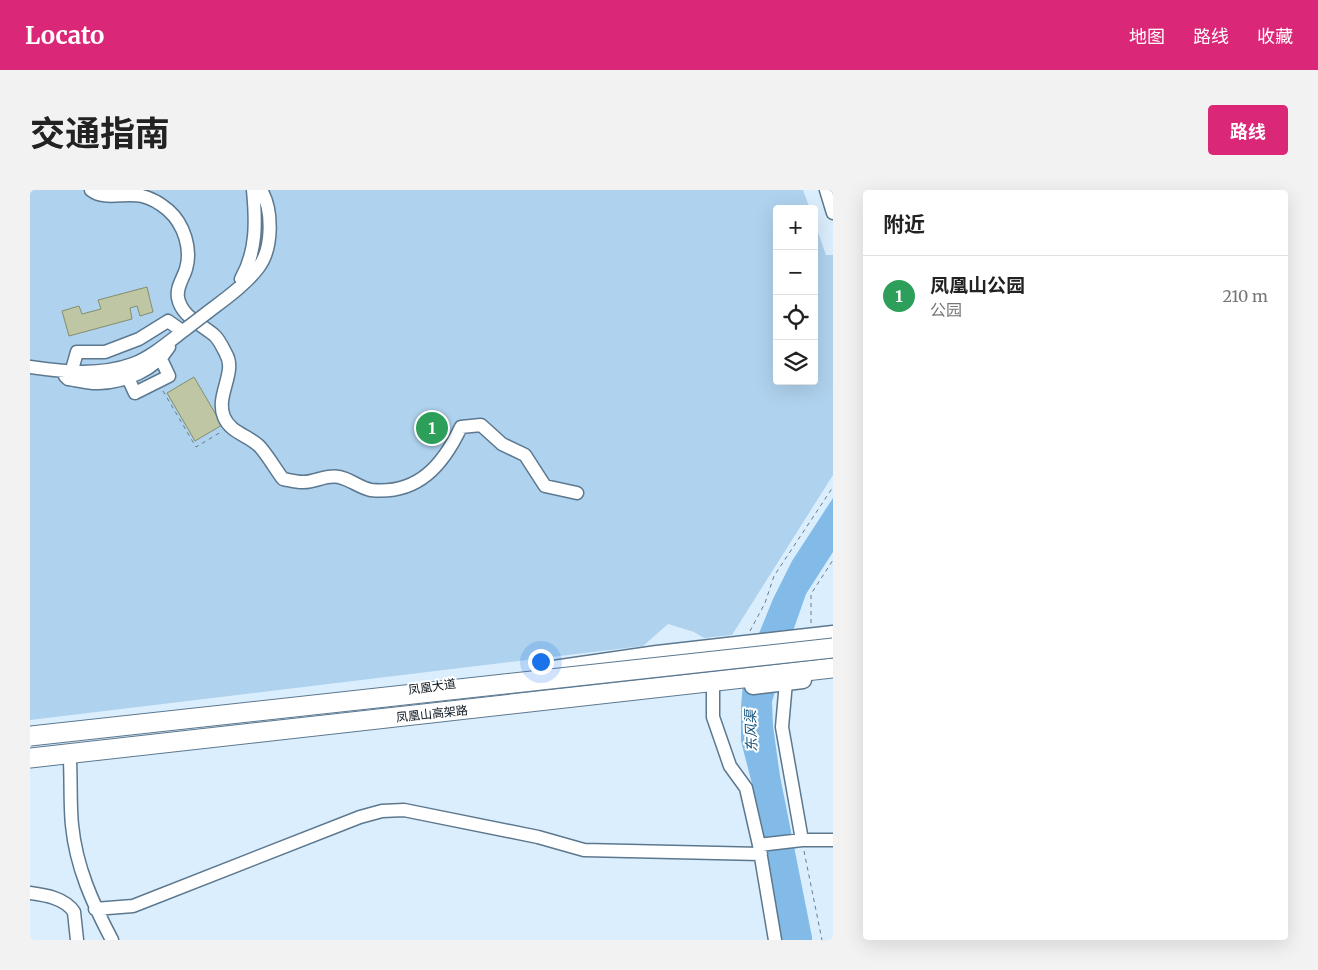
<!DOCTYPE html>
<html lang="zh">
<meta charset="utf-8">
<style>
:root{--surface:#fff;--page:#f2f2f2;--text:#222;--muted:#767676;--line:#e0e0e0;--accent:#db2777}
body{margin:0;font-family:Merriweather,"Noto Sans SC",serif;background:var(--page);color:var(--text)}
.controls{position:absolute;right:15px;top:15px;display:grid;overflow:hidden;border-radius:5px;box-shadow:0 5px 20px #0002}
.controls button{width:45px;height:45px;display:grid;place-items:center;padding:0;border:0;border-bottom:1px solid var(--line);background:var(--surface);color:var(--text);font:25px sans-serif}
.you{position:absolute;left:510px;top:471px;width:18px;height:18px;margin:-12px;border:4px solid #fff;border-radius:50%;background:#1a73e8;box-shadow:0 0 0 8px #1a73e833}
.badge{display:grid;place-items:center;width:32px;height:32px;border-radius:50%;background:var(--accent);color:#fff;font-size:16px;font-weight:700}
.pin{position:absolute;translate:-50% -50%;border:2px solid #fff;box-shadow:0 1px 5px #0006}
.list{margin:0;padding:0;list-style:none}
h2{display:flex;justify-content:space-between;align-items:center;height:65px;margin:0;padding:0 20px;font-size:21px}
h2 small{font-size:16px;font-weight:400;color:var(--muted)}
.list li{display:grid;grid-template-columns:32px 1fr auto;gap:15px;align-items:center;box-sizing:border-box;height:80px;padding:0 20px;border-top:1px solid var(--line)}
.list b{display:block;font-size:19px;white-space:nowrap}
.list p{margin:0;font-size:16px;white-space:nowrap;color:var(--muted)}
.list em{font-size:16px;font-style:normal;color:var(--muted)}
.icon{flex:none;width:28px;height:28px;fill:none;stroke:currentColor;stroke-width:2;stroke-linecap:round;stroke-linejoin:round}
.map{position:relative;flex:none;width:803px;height:750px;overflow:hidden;border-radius:5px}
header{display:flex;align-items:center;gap:30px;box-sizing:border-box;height:70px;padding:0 25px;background:var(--accent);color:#fff}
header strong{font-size:24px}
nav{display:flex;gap:28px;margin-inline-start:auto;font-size:18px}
.intro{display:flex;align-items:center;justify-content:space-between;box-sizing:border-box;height:120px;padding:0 30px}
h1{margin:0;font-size:35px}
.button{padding:12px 22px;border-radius:5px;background:var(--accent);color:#fff;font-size:18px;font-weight:700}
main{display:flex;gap:30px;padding:0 30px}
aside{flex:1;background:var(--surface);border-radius:5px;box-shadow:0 5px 20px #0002}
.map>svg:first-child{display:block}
.green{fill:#afd2ee}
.water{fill:#83bbe8}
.building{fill:#bec6a3;stroke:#858d6c}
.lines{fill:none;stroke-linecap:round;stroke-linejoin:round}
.minor-casing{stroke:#5c788f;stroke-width:15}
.major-casing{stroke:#5c788f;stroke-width:19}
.highway-casing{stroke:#5c788f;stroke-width:21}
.path{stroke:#6c7a86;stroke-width:1;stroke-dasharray:4 4;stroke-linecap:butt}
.minor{stroke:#fff;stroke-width:12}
.major{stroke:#fff;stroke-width:16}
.highway{stroke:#fff;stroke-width:19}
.minor-bridge-casing{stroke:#5c788f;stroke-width:15;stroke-linecap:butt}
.highway-bridge-casing{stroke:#5c788f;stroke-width:21;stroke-linecap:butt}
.minor-bridge{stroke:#fff;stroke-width:12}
.highway-bridge{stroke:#fff;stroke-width:19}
.labels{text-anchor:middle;stroke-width:4;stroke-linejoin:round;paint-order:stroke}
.street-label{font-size:12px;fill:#08121b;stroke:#fff}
.water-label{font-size:14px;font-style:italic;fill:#10517b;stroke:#fff}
</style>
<header>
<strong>Locato</strong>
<nav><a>地图</a><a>路线</a><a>收藏</a></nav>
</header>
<div class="intro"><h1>交通指南</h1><a class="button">路线</a></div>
<main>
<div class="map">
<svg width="803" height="750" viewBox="0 0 803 750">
<rect width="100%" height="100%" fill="#dbeefd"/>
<path class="green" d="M0,0h773l7,19h-33v172h37v-160l12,34h7v220l-101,160 -28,3 -10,-6 -26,-8 -25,22 -613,74z"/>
<path class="water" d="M803,308v54l-27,42 -13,37 -21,71 1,24 7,50 32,161v3h-31l-29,-156 -11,-43v-34l3,-37 29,-71 19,-38z"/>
<path class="building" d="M117,97l6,25 -13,4 -3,-10 -7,2 2,11 -63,17 -7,-25 17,-5 3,8 19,-5 -3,-9z
M164,187l28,48 -27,16 -28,-48z"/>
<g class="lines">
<defs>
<path id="minor" d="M61,0c14,11 34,2 51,6 9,2 20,9 26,14 16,14 24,39 18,59 -3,10 -10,18 -8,29 4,19 22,25 36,37 5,4 9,13 12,19 11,18 -11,42 -2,63 6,15 23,18 34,28 7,6 18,25 25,34 6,1 13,3 19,3 13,1 23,-8 37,-5 11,2 21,11 32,13 47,5 72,-25 90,-63l20,-2 21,19 23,11 20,31 32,7
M796,0l7,23
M211,89c16,-28 15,-58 12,-89
M178,122c17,-13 37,-27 50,-44 15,-19 15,-58 3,-78
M0,177c34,5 70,9 103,-3 19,-7 38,-24 54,-36
M41,183l6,-21h28l34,-13 29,-18 14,10
M35,186l3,3c10,1 21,5 31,4 26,-1 56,-13 70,-36
M98,188l7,15 34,-17 -9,-19
M756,492l-4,45 20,113
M683,499v28l17,49 16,22 13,57 16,95
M40,571c1,20 0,45 2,64 4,42 21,79 40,115
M729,655l43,-5h31
M0,703c15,2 35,5 44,19l3,28
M65,719l38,-3 227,-89 22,-6 22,-1 134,27 46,13 177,4"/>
<path id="major" d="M510,481l117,-17 176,-20
M723,496l50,-6"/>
<path id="highway" d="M0,568l803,-90"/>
</defs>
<use href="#minor" class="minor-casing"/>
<use href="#major" class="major-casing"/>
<use href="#highway" class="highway-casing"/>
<path class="path" d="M133,201l33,56 25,-15
M781,433v-29l22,-34
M720,441l15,-28 9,-27 59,-89
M774,661l18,89"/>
<use href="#minor" class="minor"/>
<use href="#major" class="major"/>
<use href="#highway" class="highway"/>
<defs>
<path id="minor-bridge" d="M157,138l21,-16"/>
<path id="highway-bridge" d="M0,546l803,-88"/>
</defs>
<use href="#minor-bridge" class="minor-bridge-casing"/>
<use href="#highway-bridge" class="highway-bridge-casing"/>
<use href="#minor-bridge" class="minor-bridge"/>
<use href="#highway-bridge" class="highway-bridge"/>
</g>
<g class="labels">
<g class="street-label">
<text transform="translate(402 497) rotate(-8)" y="4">凤凰大道</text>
<text transform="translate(402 524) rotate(-6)" y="4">凤凰山高架路</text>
</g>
<g class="water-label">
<text transform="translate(721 541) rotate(-92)" y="5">东风渠</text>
</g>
</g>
</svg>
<div class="controls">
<button>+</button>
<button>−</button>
<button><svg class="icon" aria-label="locate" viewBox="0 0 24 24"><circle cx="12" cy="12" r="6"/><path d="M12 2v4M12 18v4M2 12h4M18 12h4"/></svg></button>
<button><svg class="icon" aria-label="layers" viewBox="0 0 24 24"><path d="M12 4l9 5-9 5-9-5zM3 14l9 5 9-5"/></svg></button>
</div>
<div class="you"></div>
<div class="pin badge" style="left:402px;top:238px;background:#2e9e5b">1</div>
</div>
<aside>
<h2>附近<small></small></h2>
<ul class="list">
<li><span class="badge" style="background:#2e9e5b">1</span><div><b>凤凰山公园</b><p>公园</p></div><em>210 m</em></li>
</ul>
</aside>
</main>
